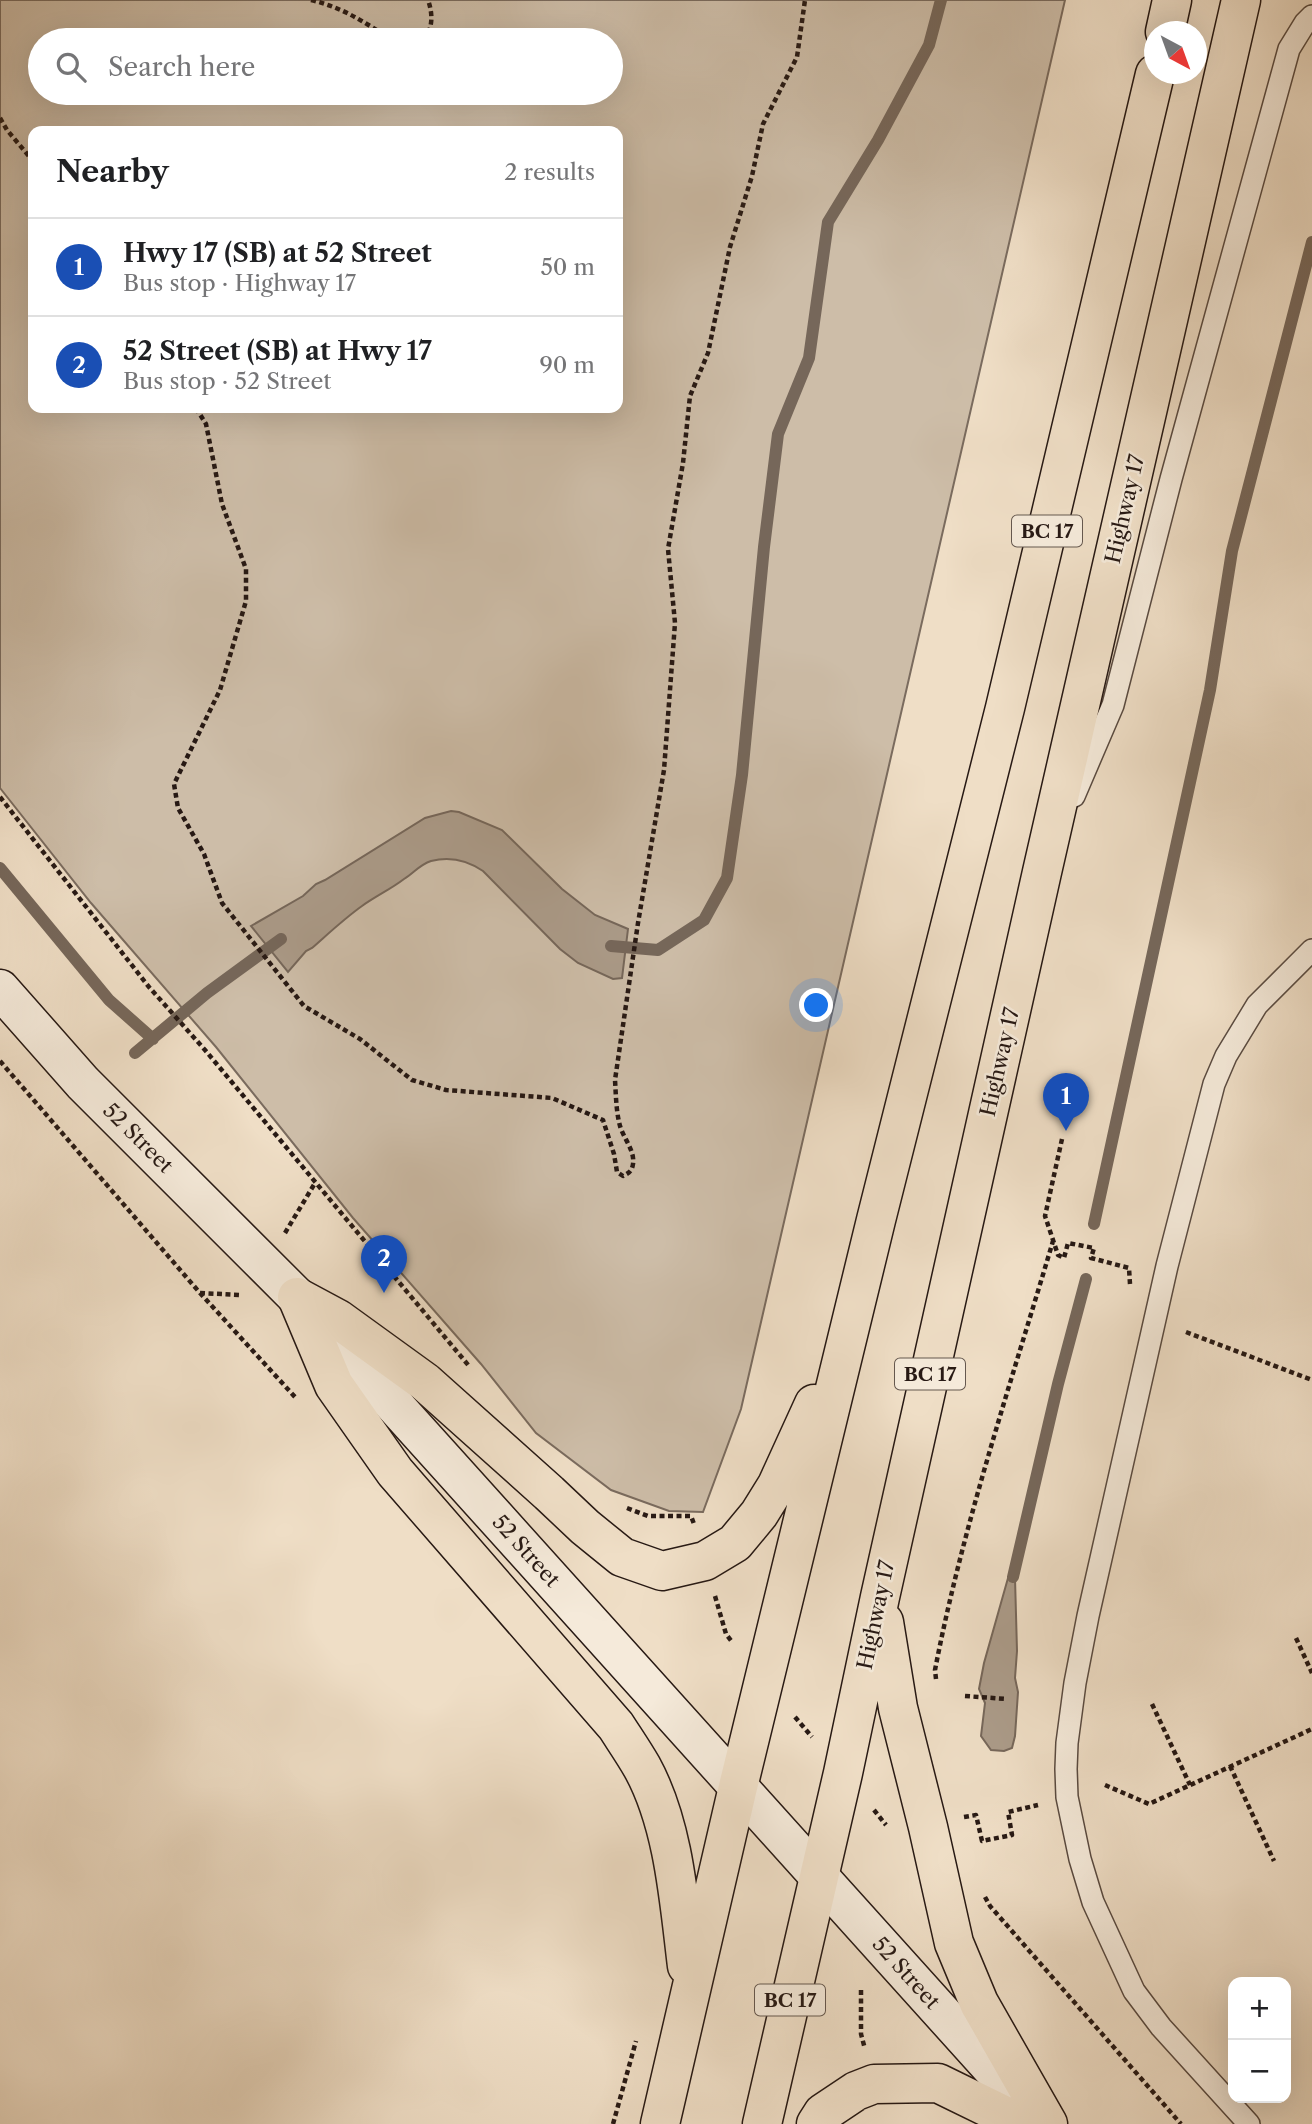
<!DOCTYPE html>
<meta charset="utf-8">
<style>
:root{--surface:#fff;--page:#f2f2f2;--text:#202124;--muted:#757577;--line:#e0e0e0;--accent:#8f2418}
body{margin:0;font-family:"Libre Caslon Text",serif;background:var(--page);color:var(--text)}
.controls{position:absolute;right:21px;bottom:21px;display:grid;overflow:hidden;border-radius:14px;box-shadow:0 7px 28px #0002}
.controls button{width:63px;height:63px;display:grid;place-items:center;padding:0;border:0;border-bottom:2px solid var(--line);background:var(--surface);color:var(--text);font:35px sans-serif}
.compass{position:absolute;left:1144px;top:21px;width:63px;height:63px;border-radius:50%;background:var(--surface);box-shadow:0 7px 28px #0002;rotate:139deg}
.you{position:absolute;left:817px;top:1006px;width:24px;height:24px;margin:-18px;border:5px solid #fff;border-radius:50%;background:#1a73e8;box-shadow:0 0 0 10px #1a73e833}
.badge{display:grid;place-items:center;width:46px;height:46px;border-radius:50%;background:var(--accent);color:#fff;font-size:23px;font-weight:700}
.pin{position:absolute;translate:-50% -58px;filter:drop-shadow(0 2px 4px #0008)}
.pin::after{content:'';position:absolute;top:37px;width:24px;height:21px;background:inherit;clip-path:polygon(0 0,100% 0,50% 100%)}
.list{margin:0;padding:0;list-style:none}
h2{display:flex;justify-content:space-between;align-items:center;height:91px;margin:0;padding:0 28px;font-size:30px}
h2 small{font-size:23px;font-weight:400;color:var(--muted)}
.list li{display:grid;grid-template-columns:46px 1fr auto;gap:21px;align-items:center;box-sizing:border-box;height:98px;padding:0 28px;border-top:2px solid var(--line)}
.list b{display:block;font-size:26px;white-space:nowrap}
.list p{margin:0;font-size:23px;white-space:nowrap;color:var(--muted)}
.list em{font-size:23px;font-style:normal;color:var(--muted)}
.icon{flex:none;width:38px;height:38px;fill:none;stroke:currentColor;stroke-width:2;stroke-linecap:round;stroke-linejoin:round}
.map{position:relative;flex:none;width:1312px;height:2124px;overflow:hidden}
.search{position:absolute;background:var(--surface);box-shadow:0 7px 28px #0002;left:28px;top:28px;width:595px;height:77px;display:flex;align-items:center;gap:18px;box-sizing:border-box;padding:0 24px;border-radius:38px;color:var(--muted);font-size:26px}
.panel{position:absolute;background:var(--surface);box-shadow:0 7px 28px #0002;left:28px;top:126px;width:595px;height:287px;border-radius:14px}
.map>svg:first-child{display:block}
.green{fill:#cdbda8;stroke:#7a6b5e;stroke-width:2;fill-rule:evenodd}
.water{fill:#ab9b89;stroke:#76675a;stroke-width:2}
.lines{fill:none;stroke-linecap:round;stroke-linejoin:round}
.stream{stroke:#76675a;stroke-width:12}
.lane-casing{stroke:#594a40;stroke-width:24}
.secondary-casing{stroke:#271914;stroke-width:41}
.highway-casing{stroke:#271914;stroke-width:41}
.path{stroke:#271914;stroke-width:4.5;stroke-dasharray:5 3.5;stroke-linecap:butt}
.lane{stroke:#f5eada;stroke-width:21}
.secondary{stroke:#f5eada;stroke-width:38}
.highway{stroke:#efdec6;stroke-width:38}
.labels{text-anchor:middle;stroke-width:5;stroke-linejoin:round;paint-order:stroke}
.shield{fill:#f5eada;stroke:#65584f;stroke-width:2}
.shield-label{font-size:19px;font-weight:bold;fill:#271914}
.street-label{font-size:21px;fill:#271914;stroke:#f5eada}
</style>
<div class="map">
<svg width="1312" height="2124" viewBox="0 0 1312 2124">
<rect width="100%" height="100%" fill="#efdec6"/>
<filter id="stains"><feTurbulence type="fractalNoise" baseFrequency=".00286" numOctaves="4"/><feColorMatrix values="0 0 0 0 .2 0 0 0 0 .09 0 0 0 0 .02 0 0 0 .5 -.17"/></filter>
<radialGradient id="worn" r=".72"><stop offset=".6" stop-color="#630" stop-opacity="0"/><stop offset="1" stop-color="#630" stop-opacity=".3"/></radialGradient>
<path class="green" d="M0,0h1065l-324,1409 -38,103 -34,-1 -58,-21 -75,-57 -55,-69 -128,-146 -137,-171 -125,-144 -91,-115zM40,40h571v53h-571zM33,131h585v277h-585z"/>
<path class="water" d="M451,811l8,1 43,18 60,59 33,26 33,14 -6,49 -9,1 -35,-16 -18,-14 -77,-78c-16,-11 -33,-15 -52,-10 -12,4 -17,12 -27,18 -13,10 -28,17 -42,27 -17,12 -34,28 -50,42l-6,3 -18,21 -37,-46 52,-30 13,-12 9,-4 100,-62z
M1013,1577l2,1 2,73 -2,27 3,14 -3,44 -3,12 -8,3 -13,-1 -10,-14 4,-33 -6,-14 5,-26 24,-85z"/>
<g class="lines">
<path class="stream" d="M0,868l109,132 44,39
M611,946l47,4 46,-30 23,-42 15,-103 22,-228 14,-113 31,-76 19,-136 50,-82 51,-95 12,-45
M135,1053l72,-60 74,-54
M1094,1224l116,-534 22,-139 80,-309
M1013,1577l45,-193 28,-105"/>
<defs>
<path id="lane" d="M1074,796l39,-91 58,-226 118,-430 16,-26 7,-7
M1249,2124l-88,-97 -27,-36 -41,-89 -13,-43 -13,-62 -1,-28 1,-26 8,-60 13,-67 79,-350 47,-182 12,-28 31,-51 55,-55"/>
<path id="secondary" d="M0,989l83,94 214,214 736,817"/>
<path id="highway" d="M1165,32l7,-32
M297,1297l37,88 61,87 221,254c9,14 18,27 26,41 32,58 37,134 45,199
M297,1297l41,22 87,63 124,111 36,34 37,30 40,14 43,-10 30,-18 24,-29 18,-29 37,-81
M884,1622l14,86 30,119 26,116 25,60 69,121
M660,2124l78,-337 138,-567 129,-512 150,-634
M762,2124l81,-351 37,-176 162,-725 199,-872
M816,2124l7,-11 33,-22 18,-7 64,-1 84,41"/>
</defs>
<use href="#lane" class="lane-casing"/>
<use href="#secondary" class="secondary-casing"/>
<use href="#highway" class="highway-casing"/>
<path class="path" d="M311,0c33,8 53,22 81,40
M424,40c9,-12 9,-26 4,-40
M0,118l7,12 26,31
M196,408l10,16 16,80 24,65v32l-26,89 -46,94 4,24 26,46 18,49 82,103 56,33 52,41 34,10 106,8 51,22 11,34 3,18 6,4c6,-3 9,-5 10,-12 2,-13 -9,-25 -13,-38 -4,-15 -4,-30 -5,-46l23,-157 26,-153 11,-147 -7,-74 15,-86 7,-67 18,-43 22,-106 22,-71 11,-52 34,-67 8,-57
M0,797l149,190 56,63 264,316
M0,1061l200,232 95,104
M1062,1139l-17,77 13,39 6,3 4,-15 26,5 -3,10 38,10 1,16
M285,1233l30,-50
M200,1293l41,2
M1186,1332l126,48
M627,1508l21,8h43l3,8
M715,1596l11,38 7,9
M1296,1638l16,35
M936,1679l-1,-9c28,-145 76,-287 118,-429
M965,1696l41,3
M1152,1704l38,81
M795,1717l17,20
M1230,1766l44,95
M1105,1785l44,19 163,-75
M874,1810l12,15
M964,1817l12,-2 6,26 30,-6 -4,-23 30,-7
M985,1897l5,9 191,218
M861,1990v44l4,15
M613,2124l23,-83"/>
<use href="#lane" class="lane"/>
<use href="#secondary" class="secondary"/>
<use href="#highway" class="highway"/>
</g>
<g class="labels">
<g class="shield">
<rect x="1012" y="515.5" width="70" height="31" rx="5"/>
<rect x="895" y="1358.5" width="70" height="31" rx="5"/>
<rect x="755" y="1984.5" width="70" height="31" rx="5"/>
</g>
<g class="shield-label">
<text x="1047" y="538">BC 17</text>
<text x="930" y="1381">BC 17</text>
<text x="790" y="2007">BC 17</text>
</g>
<g class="street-label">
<text transform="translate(1125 509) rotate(-77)" y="7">Highway 17</text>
<text transform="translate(1000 1062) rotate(-77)" y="7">Highway 17</text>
<text transform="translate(138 1138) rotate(45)" y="7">52 Street</text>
<text transform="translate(526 1551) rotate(48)" y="7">52 Street</text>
<text transform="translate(876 1615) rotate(-78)" y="7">Highway 17</text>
<text transform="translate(906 1973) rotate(48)" y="7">52 Street</text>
</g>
</g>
<rect width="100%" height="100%" filter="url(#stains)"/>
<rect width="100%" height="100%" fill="url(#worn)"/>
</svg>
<div class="controls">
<button>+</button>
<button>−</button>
</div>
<svg class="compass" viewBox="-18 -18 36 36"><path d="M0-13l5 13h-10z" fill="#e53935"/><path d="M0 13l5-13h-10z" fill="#757577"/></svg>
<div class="you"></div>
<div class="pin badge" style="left:1066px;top:1131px;background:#1a4fb4">1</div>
<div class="pin badge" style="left:384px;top:1293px;background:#1a4fb4">2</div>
<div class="search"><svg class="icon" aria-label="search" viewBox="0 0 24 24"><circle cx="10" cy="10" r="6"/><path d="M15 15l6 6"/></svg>Search here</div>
<section class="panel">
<h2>Nearby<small>2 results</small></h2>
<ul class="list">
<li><span class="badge" style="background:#1a4fb4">1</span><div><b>Hwy 17 (SB) at 52 Street</b><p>Bus stop · Highway 17</p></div><em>50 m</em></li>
<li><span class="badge" style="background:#1a4fb4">2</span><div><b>52 Street (SB) at Hwy 17</b><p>Bus stop · 52 Street</p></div><em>90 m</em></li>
</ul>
</section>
</div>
